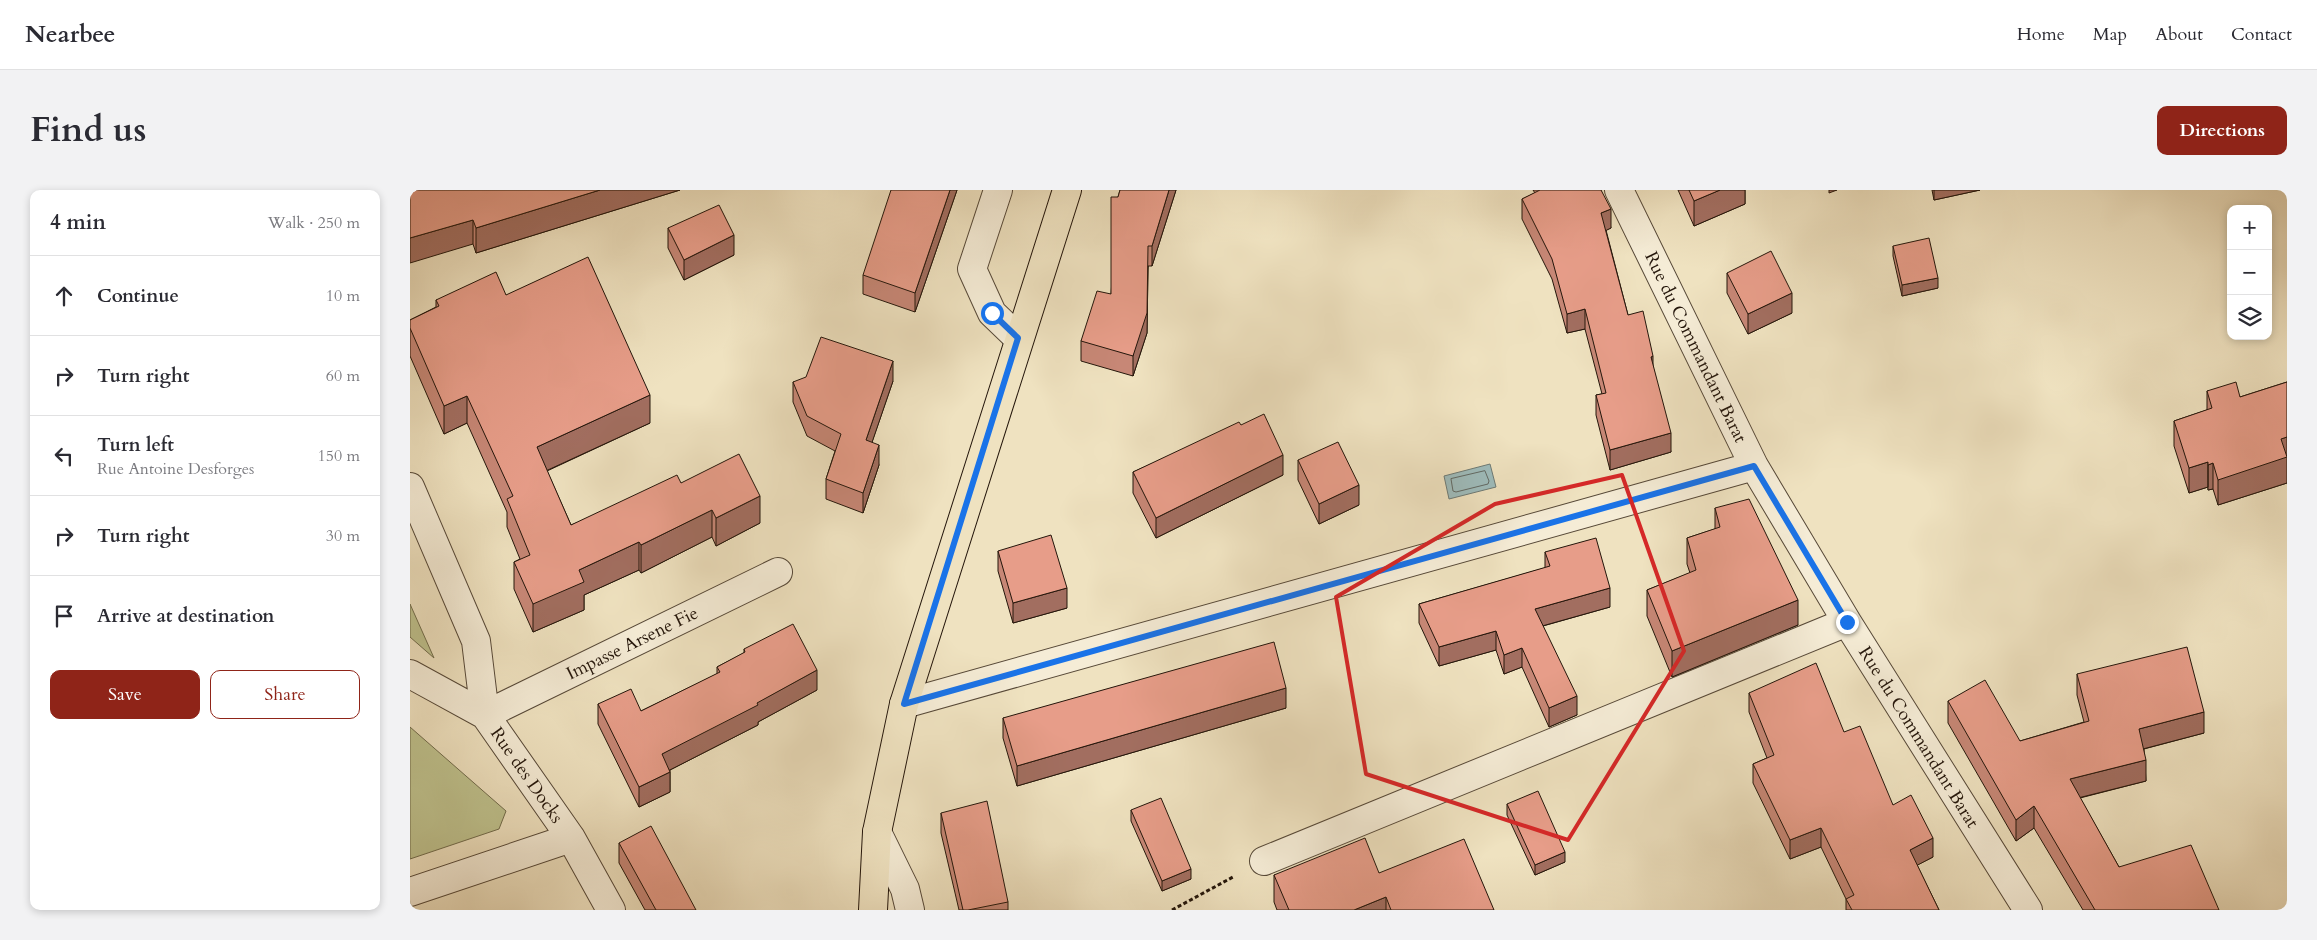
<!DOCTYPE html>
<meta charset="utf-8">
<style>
:root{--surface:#fff;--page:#f2f2f3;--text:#2b2b33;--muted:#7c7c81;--line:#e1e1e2;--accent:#8f2418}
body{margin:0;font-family:Cardo,serif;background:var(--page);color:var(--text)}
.controls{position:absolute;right:15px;top:15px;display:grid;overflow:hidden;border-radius:10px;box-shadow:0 2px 8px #0003}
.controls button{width:45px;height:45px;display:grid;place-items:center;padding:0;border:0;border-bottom:1px solid var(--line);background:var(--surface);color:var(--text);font:25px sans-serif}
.stop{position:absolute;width:15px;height:15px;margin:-11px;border:4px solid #1a73e8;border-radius:50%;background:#fff}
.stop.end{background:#1a73e8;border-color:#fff;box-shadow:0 1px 5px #0008}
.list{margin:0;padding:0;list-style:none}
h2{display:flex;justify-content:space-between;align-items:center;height:65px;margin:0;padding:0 20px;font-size:21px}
h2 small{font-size:16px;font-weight:400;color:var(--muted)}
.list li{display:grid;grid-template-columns:32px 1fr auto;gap:15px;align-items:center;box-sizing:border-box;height:80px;padding:0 20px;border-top:1px solid var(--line)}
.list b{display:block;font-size:19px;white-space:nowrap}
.list p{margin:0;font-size:16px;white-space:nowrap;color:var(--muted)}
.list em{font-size:16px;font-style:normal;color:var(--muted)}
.actions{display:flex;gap:10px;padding:15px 20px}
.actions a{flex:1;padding:11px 0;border:1px solid var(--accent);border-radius:10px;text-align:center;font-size:18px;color:var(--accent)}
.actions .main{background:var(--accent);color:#fff}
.icon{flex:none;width:28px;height:28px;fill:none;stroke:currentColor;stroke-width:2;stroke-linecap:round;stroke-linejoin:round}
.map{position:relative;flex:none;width:1877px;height:720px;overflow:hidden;border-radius:10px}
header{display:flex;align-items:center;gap:30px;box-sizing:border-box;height:70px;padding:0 25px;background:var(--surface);border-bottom:1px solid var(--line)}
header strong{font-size:24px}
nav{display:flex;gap:28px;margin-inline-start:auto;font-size:18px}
.intro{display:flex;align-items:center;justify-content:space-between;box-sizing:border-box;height:120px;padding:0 30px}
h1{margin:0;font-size:35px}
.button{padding:12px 22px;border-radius:10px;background:var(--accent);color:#fff;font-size:18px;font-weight:700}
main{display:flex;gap:30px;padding:0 30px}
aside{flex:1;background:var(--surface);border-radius:10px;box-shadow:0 2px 8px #0003}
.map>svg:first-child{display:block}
.green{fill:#bfc28e;stroke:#726c4c}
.water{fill:#9ebcbc;stroke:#6d7a75}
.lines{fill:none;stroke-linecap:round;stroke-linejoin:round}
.shore{stroke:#616964;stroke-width:1}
.minor-casing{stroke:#574938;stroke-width:30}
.major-casing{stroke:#24160b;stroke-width:30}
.path{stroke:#24160b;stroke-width:3;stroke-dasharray:4 2.5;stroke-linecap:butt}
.minor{stroke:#f5ecd6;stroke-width:28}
.major{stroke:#efe2c0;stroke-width:28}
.wall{fill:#c78776;stroke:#24160b}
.shaded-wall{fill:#a26e60;stroke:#24160b}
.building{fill:#e79d89;stroke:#24160b}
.route{stroke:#1a73e8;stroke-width:6}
.marked{fill:none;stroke:#d62828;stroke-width:4;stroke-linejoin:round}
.labels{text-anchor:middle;stroke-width:5;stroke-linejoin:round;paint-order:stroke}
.street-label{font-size:18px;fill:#24160b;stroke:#f5ecd6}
</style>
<header>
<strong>Nearbee</strong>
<nav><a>Home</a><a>Map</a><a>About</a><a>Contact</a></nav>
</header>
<div class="intro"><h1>Find us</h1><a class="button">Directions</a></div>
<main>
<aside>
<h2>4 min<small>Walk · 250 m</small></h2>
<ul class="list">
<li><svg class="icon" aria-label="ahead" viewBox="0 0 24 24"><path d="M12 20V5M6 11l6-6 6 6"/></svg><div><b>Continue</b></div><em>10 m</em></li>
<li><svg class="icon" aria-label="right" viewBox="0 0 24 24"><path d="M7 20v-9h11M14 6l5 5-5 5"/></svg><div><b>Turn right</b></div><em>60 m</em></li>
<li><svg class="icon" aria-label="left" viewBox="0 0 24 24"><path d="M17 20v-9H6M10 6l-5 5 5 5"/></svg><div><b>Turn left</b><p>Rue Antoine Desforges</p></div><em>150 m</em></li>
<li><svg class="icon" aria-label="right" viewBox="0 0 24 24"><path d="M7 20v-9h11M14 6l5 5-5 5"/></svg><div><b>Turn right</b></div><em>30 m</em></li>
<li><svg class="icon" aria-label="arrive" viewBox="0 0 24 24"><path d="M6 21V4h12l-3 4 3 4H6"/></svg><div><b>Arrive at destination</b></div></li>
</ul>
<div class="actions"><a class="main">Save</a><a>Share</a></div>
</aside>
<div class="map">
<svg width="1877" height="720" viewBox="0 0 1877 720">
<rect width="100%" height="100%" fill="#efe2c0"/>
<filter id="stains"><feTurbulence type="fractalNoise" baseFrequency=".004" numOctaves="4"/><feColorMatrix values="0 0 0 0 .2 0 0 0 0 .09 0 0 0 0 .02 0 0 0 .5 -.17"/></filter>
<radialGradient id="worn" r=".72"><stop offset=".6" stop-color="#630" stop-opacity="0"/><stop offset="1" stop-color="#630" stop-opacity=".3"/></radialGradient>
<path class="green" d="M0,414l24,54 -24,-21z
M0,537l96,84 -7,18 -89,30z"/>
<path class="water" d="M1080,274l6,23 -47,12 -5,-23z"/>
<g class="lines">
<path class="shore" d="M1075,281l4,10 -1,3 -32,8 -3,-1 -2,-12z"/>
<defs>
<path id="minor" d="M588,0l-26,79 20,44 26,25
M1209,0l135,276 93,156 181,288
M0,297l66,154 9,74 293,-143
M0,484l75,41 86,123 40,72
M494,514l850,-238
M467,642l28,57 5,21
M854,671l583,-239
M0,702l161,-54"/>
<path id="major" d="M463,720l4,-78 27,-128 163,-514"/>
</defs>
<use href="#minor" class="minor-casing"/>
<use href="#major" class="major-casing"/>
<path class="path" d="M762,720l61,-33"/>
<use href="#minor" class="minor"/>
<use href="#major" class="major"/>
</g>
<path class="wall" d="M0,0h270l-204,63 -3,-9z
M547,0l-42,122 -52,-18v-19z
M710,0h56l-24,76h-4l-1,67 -14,43 -52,-15v-20l30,-47 7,-97z
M1123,0h68l10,38 -5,2 22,85 25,51 18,86 -61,18 -14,-55v-20l6,-1 -17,-65 -18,4 -15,-54 -30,-60v-20l13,-6z
M1268,0h67v14l-51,22z
M1522,0h48l-46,10z
M258,38l66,27 -50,25 -16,-32z
M1483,56l45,42 -36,8 -9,-40z
M1317,83l65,40 -44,21 -21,-41z
M96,105l144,128 -103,48 24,54 110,-42 79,40 -44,23 -4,-9 -71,36 -2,-3 -55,25v15l-51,22 -19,-43v-27l6,-3 -13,-32v-15l-40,-89 -23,11 -34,-78v-36l26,-13v-7z
M483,191l-21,61 7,23 -16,48 -37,-14v-20l9,-28 -28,-15 -14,-34v-20z
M1877,192v101l-69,22 -5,-16 -5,1v-3l-19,6 -15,-47v-25l33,-11v-19l33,6z
M831,235l42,50 -127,63 -23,-45v-21z
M888,270l61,45 -40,19 -21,-44z
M1305,318l83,117 -126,52 -25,-61v-26l43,-17 -3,-9v-26l28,-9z
M588,361l69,57 -54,15 -15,-52z
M1135,362l65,55 -67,19 34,89 -28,12 -27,-60 -18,7 -8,-24 -57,16 -20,-43v-19l126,-36z
M334,459l73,41 -59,32v3l-88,45v22l-31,15 -41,-83v-20l43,7 76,-37v-7l27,-14z
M1667,484l127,59 -60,16 2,32 -66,17 39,69 100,43h-136l-49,-82 -18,13 -68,-118v-22l72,40 64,-19 -7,-27z
M1339,503l95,39 49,73 40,52 -16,8 22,45h-93v-11l-25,-52 -31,12 -37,-76v-19l14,-6 -18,-46z
M876,518l-269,78 -14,-48v-20z
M1097,614l58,58 -30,13 -28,-60z
M721,620l60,69 -29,12 -31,-70z
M531,623l67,89v8h-49l-18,-77z
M209,653l77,67h-51l-26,-47z
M969,683l115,37h-217l-3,-8v-27z"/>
<path class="shaded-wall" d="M190,0h80l-204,63v-25z
M540,0h7l-42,122v-19z
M759,0h7l-24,76v-20z
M1310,0h25v14l-51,22v-25z
M1419,0h8l-8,3z
M1524,0h46l-46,10z
M1201,19v19l-10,5v-20z
M63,30v24l-63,19v-25z
M324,45v20l-50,25v-20z
M738,76l-1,67 -14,43v-20z
M1528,88v10l-36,8v-11z
M1382,103v20l-44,21v-20z
M1175,119v20l-18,4v-19z
M1243,166v20l-2,-19z
M483,171v20l-27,79v-20z
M240,205v28l-113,52v-28z
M57,206v27l-23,11v-28z
M1261,243v19l-61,18v-20z
M1877,247v46l-69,22v-25l63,-41z
M469,255v20l-16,48v-20z
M873,265v20l-127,63v-20z
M1798,272v25l-19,6v-25z
M1803,273v26l-5,1v-25z
M949,295v20l-40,19v-20z
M350,306v27l-44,23v-28z
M302,320v27l-71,36v-28z
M229,352v28l-55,25v15l-51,22v-28l46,-34z
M657,398v20l-54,15v-20z
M1200,398v19l-75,21v-19z
M1388,410v25l-126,52v-26z
M1086,441v19l-57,16v-19z
M1112,458v19l-18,7v-19z
M407,480v20l-59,32v3l-96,49v-20z
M876,498v20l-269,78v-20z
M1167,506v19l-28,12v-19z
M1794,522v21l-65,17v-21z
M1736,570v21l-76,19v-21z
M260,582v20l-31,15v-20z
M1624,616v22l-18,13v-21z
M1411,638v19l-31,12v-19z
M1523,648v19l-23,12v-19z
M1155,662v10l-30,13v-10z
M781,679v10l-29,12v-10z
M976,707v13h-32z"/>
<path class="building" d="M0,0h190l-124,38 -3,-8 -63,18z
M481,0h59l-35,103 -52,-18z
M710,0h49l-17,56h-4l-1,67 -14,43 -52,-15 16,-50 14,3v-97h7z
M1130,0h61l10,19 -10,4 27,102 15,-4 10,45 -2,1 20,76 -61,17 -14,-55 10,-2 -21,-84 -18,5 -15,-55 -30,-60z
M1279,0h31l-26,11z
M309,15l15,30 -50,25 -16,-32z
M1519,48l9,40 -36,7 -9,-39z
M1361,61l21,42 -44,21 -21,-41z
M178,67l62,138 -113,52 34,78 106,-50 4,8 58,-29 21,42 -44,22 -4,-8 -71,35 -2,-3 -60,28 5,12 -51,22 -19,-42 16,-7 -23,-56 6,-3 -46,-100 -23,10 -34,-78v-8l29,-14 -3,-6 60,-28 10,23z
M411,147l72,24 -27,79 13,5 -16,48 -37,-14 15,-45 -34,-18 -14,-34 13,-5z
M1826,192l4,15 47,-15v55l-6,2 6,18 -69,23 -5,-17 -5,2v-3l-19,6 -15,-47 38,-13 -5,-17z
M854,224l19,41 -127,63 -23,-46 106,-50 2,3z
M928,252l21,43 -40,19 -21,-44z
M1339,309l49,101 -126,51 -25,-61 49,-20 -9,-32 33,-11 -5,-19z
M641,345l16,53 -54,15 -15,-52z
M1186,348l14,50 -75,21 42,87 -28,12 -27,-60 -18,7 -8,-24 -57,16 -20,-43 131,-38 -5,-14z
M383,434l24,46 -60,33 1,2 -96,49 8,18 -31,15 -41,-83 33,-15 10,22 79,-39 -3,-5 28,-15 -1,-3z
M864,452l12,46 -269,78 -14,-48z
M1777,457l17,65 -65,17 7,31 -76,19 49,88 72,-22 28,65h-124l-61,-104 -18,14 -68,-119 37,-21 35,61 69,-20 -12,-47z
M1406,473l28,69 16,-6 33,79 18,-10 22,43 -23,12 29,60h-87l-6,-11 8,-4 -33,-67 -31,12 -37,-76 21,-9 -25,-62z
M1128,601l27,61 -30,13 -28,-61z
M751,608l30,71 -29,12 -31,-71z
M577,611l21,101 -40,8h-5l-22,-97z
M241,636l45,84h-40l-37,-67z
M955,648l14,35 85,-34 30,71h-103l-5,-13 -32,13h-65l-15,-35z"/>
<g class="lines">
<path class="route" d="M582,123l26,25 -114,366 850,-238 93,156"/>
</g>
<path class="marked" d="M1212,285l62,176 -116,189 -202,-66 -30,-177 159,-93z"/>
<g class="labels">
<g class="street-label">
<text transform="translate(1286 157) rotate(64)" y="6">Rue du Commandant Barat</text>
<text transform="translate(222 453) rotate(-26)" y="6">Impasse Arsene Fie</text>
<text transform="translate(1509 547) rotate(58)" y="6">Rue du Commandant Barat</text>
<text transform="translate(117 585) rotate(55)" y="6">Rue des Docks</text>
</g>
</g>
<rect width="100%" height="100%" filter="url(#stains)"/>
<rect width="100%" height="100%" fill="url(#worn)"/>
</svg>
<div class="controls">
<button>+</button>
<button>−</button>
<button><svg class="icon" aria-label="layers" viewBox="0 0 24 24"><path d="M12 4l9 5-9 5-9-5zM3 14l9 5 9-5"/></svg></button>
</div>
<div class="stop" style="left:582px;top:123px"></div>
<div class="stop end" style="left:1437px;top:432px"></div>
</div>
</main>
